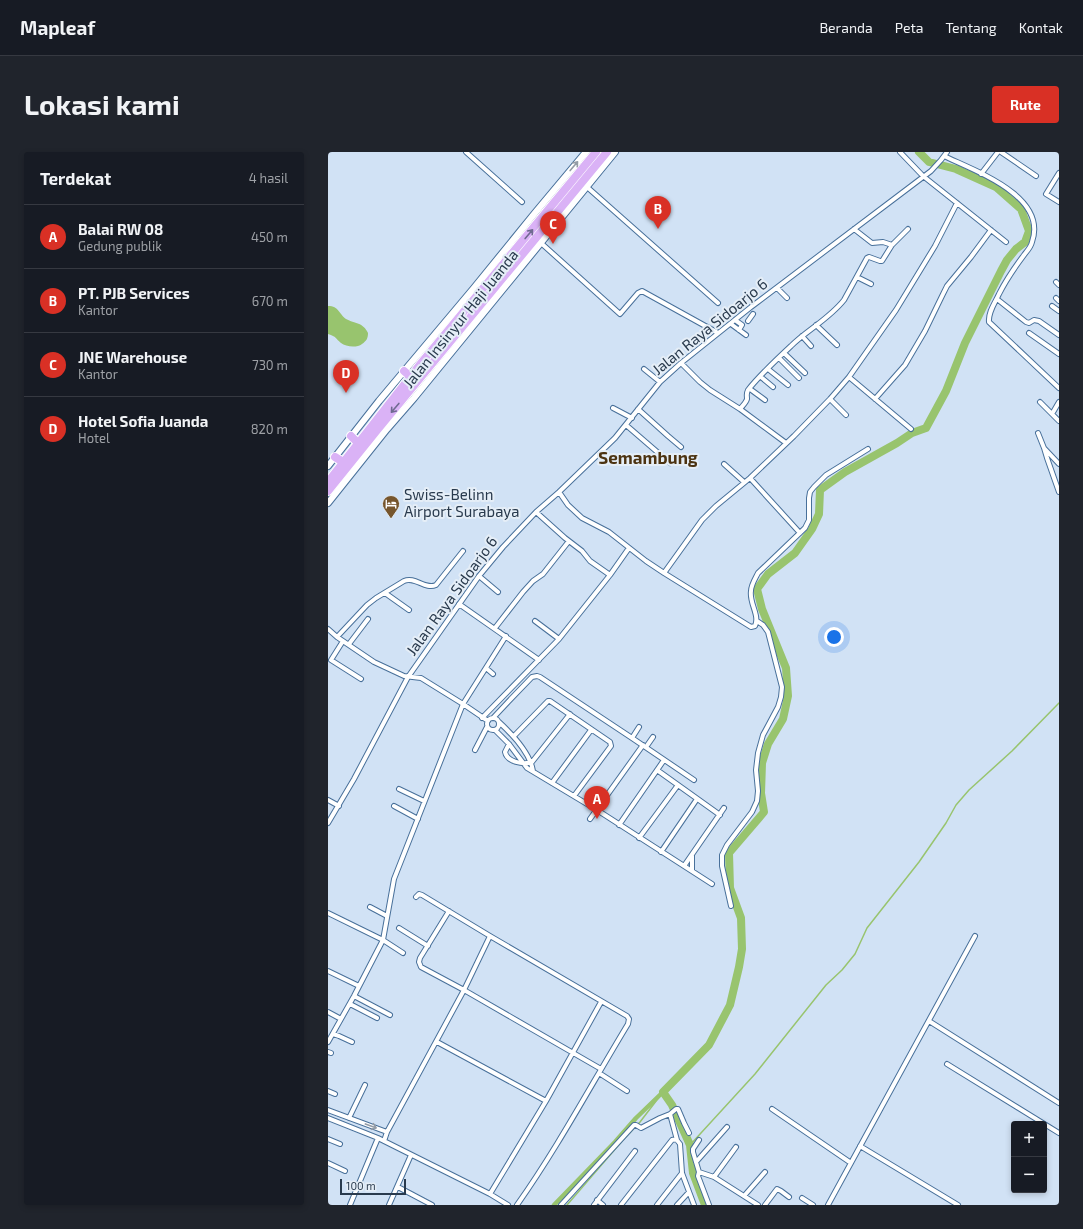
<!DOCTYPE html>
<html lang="id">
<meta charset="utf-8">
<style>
:root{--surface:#171b24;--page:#20242c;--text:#f1f3f6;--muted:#9ea1a6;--line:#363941;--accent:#d93025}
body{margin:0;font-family:"Exo 2",sans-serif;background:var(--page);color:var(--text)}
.controls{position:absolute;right:12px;bottom:12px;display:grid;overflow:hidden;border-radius:4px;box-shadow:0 2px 6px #0003}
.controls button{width:36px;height:36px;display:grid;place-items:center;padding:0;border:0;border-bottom:1px solid var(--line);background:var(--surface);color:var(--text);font:20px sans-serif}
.scale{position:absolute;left:12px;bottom:10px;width:66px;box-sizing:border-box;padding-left:4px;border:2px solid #293a4d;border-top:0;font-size:11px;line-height:14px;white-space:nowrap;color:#293a4d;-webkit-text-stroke:3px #e5eef7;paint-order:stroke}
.you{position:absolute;left:506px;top:485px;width:14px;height:14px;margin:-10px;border:3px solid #fff;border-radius:50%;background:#1a73e8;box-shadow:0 0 0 6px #1a73e833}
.badge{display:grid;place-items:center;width:26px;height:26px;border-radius:50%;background:var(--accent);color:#fff;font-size:13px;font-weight:700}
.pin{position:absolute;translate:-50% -33px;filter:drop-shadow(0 1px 2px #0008)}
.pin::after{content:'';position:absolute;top:21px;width:14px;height:12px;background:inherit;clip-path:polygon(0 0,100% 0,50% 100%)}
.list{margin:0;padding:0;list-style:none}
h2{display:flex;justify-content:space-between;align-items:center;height:52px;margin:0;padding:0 16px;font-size:17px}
h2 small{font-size:13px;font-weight:400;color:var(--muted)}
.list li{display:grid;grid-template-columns:26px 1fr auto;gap:12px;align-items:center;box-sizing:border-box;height:64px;padding:0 16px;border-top:1px solid var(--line)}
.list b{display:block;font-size:15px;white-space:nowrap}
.list p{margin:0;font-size:13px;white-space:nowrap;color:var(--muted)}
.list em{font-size:13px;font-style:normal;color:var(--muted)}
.map{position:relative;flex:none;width:731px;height:1053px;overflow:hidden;border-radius:4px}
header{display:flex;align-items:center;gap:24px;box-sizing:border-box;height:56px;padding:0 20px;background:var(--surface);border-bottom:1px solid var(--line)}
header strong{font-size:19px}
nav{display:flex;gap:22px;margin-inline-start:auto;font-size:14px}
.intro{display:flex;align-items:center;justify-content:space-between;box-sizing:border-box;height:96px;padding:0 24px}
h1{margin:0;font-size:28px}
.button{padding:10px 18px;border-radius:4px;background:var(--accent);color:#fff;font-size:14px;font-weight:700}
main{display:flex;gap:24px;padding:0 24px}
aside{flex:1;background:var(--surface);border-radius:4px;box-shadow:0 2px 6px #0003}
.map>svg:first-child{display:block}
.water{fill:#98c46e}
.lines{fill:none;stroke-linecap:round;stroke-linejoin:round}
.stream{stroke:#98c46e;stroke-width:1.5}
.canal{stroke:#98c46e;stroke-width:4.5}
.river{stroke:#98c46e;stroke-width:8}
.street-casing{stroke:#48709a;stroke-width:6}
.secondary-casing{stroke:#48709a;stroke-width:8}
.highway-casing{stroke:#fff;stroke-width:10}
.street{stroke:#fff;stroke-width:4}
.secondary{stroke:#fff;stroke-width:6}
.highway{stroke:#dab2f6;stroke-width:8}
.oneway{stroke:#949ca6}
.oneway2{stroke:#706a91}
.labels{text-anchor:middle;stroke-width:4;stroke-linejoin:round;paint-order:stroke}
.street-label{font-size:15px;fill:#293a4d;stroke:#e5eef7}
.poi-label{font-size:15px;fill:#293a4d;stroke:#e5eef7;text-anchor:start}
.quarter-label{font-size:17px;font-weight:bold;fill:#4c3311;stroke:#e5eef7}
</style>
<header>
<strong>Mapleaf</strong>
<nav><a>Beranda</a><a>Peta</a><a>Tentang</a><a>Kontak</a></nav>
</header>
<div class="intro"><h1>Lokasi kami</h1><a class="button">Rute</a></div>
<main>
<aside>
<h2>Terdekat<small>4 hasil</small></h2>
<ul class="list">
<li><span class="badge">A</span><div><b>Balai RW 08</b><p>Gedung publik</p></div><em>450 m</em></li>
<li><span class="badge">B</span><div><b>PT. PJB Services</b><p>Kantor</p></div><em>670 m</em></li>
<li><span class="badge">C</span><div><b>JNE Warehouse</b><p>Kantor</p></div><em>730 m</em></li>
<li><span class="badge">D</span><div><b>Hotel Sofia Juanda</b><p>Hotel</p></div><em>820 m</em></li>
</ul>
</aside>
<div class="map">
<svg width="731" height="1053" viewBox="0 0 731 1053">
<rect width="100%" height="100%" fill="#d1e2f5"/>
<path class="water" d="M0,154c11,0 11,8 18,13 9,5 17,3 22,14 0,6 -2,8 -6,11 -5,4 -16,3 -21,-1 -6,-5 -4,-6 -13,-9z"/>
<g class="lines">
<path class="stream" d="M362,993l65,-71 71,-89 16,-15 13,-16 12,-26 52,-66 27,-39 10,-18 13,-15 43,-39 47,-48
M239,1053l56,-65 17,-18 23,-30"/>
<path class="canal" d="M226,1053l61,-63 21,-24 27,-26"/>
<path class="river" d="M377,1053l-12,-32 -3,-28 -18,-40 -9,-13 46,-47 21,-40 9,-38 3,-18 -1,-31 -11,-30 -1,-35 35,-41 -3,-19 1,-30 6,-19 15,-25 5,-23 -2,-28 -24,-59 -5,-20 11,-15 27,-21 17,-24 7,-15 1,-24 25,-18 52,-29 15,-10 14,-5 20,-37 19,-48 36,-72 6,-11 9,-11 9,-7 4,-11 -8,-22 -25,-22 -40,-18 -27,-7 -10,-10"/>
<defs>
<path id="street" d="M138,0l56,50
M572,0l23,24 83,66
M673,0l35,24
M616,4c31,15 104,40 88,86 -1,5 -5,9 -8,13 -9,12 -18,25 -25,39 -4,9 -11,18 -10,28l70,66
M731,21l-13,21 13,8
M653,22l17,-22
M259,35l131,116
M526,77l18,14 11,-1 9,3
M213,91l79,71 18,-21 4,-2 76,42
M529,125l14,7
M728,130l3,3
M449,136l10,10
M728,146l3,3
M669,147l29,23 3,1 5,-3 5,1 20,14
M724,154l7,5
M407,168l7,5 -3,5
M420,169l5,-7
M403,172l15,11
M488,173l21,20
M701,181l30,21
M474,184l9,10
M456,201l21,20
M451,206l20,20
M353,211l19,19 10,8 30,19 46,34
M316,217l16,13
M440,217l20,16
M433,225l12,10
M521,225l62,52
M422,237l15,11
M502,247l16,16
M547,247l30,-34 20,-34 18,-37 4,-8 24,-29 20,-27
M712,250l19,19
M285,256l19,10
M310,257l30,27 13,11
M412,257c2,-3 6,-6 7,-10 0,-4 -1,-5 1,-9 11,-14 29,-31 43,-44 16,-16 38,-27 53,-46l23,-42 2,-1 11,4h2l10,-16 16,-16
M724,262l7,-12
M298,273l44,38
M710,281l6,15 15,16
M716,296l3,10 12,34
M396,312l20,18
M422,326l50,55
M231,340l9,13 14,13 27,14 37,29 18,12 87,54 4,-1c5,-11 -6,-23 -4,-35 0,-6 4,-12 7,-18l47,-45 4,-8v-22l1,-6 4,-5 12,-12 42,-26
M208,360l29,26 17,13 8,10 20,14
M336,421l38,-53 14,-14 34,-28 44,-42 36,-37 19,-22 47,-67 39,-64 22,-43
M151,424l19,16
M57,441l24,17
M131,452l80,56
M207,469l24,18
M167,476l28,-36 10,-11 10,-7 26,-33
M0,477l9,8 37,25 30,14 17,2 42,26 25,17
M9,485l30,-32 9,-7 28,-17c11,-5 21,9 32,4l27,-34
M15,489l-12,19 30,19
M21,492l19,-25
M158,516l7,6
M159 572a6 6 0 1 1 12 0a6 6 0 1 1-12 0Z
M154,566l77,-79 51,-64 19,-27
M165,566l15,-16 24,-25 5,-1 3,1 92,61 62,42
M171,570c13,12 31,30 34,49
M167,578l14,14 18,24 70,42 115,74
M186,584l34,-35h2l60,41 1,4 -37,50
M304,586l7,-11
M181,592l-4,8c2,10 18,13 27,10l38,-48
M318,595l7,-10
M147,598l12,-23
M329,618l63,45
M224,631l39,-53
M71,637l25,12
M0,648l11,6
M66,654l24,13
M262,667l53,-74
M0,671l26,-44 54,-102 71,-101 24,-29 33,-35 23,-20 56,-54 45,-56 21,-19 70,-56 180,-136 10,-11 6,-8
M291,673l45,-65
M311,686l39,-53
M333,700l36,-53
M364,704v15
M356,714l40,-58
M88,745l3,-3 3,1 68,41 137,80 2,3 -1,5c-37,61 -70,123 -111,181
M403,754l-9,-40v-11l5,-10 25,-33 5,-11 1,-10 -2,-21 2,-17 5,-18 15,-28 3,-10 1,-10 -14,-55 -5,-7 -6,-4
M42,755l17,9
M121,759l-29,47 -1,4 2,5 43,23 137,79
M0,761l55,27 20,13
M71,776l29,18
M0,819l31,15
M26,844l36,19
M22,852l27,14
M0,860l13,7
M601,869l130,82
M5,882l6,2 13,6
M0,890l26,-46 29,-56 11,-61 69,-175 43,-68
M109,890l109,59
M0,900l3,1
M619,912l112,69
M271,921l28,18
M0,939l7,3
M444,957l79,54
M0,958l59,22
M342,962l6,-5h2l6,14 5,10
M0,966l50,20
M21,966l16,-33
M0,987l12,5
M371,988l-6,9v3l6,20 -1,4 11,29
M56,989l3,-9 77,-142 26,-54
M532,994l98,59
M368,1010l31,-35
M0,1011l17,8
M371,1020l15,5 44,28
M386,1025l22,-30
M70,1035l34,18
M162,1042l56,-93 55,-99
M416,1044l21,-24
M474,1046l11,7
M269,1048l6,5
M22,1053l28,-67 112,56 18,11
M61,1053l22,-50
M233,1053l73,-80h2l5,3 19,-10 10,-4 7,26
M266,1053l41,-54
M293,1053l51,-65 4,-1 4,5 2,29 12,32
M329,1053l25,-32
M349,1053l12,-13
M437,1053l12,-16 4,2 8,6
M500,1053l147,-269"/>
<path id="secondary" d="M0,314l51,-65 95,-113 61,-75 51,-61
M0,351l59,-74 27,-31 201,-246"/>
<path id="highway" d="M76,219l7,6
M23,284l7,7
M7,305l8,5
M0,330l94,-120 174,-210
M0,339l50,-62 229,-277"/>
</defs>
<use href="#street" class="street-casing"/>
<use href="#secondary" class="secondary-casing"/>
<use href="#highway" class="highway-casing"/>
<use href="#street" class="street"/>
<use href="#secondary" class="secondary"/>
<use href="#highway" class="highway"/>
</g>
<defs><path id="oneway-shaft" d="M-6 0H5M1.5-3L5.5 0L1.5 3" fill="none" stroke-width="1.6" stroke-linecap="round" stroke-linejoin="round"/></defs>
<g class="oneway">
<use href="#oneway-shaft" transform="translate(246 14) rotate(-50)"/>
<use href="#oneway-shaft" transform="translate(43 974) rotate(20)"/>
</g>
<g class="oneway2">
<use href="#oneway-shaft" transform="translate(201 82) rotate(-50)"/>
<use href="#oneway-shaft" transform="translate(67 256) rotate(130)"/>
</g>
<defs>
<symbol id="hotel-pin" viewBox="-11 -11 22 30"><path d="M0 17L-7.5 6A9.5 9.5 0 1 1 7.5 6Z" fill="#76552c" stroke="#e5eef7"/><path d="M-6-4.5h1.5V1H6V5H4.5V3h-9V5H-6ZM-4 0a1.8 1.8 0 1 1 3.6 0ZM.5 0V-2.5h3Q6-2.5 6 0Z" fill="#fff"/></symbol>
</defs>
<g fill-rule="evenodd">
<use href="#hotel-pin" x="53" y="342" width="20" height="27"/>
</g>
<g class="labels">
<g class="street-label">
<text transform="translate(133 167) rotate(-51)" y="5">Jalan Insinyur Haji Juanda</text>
<text transform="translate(382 175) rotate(-39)" y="5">Jalan Raya Sidoarjo 6</text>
<text transform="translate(124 444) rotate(-54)" y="5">Jalan Raya Sidoarjo 6</text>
</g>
<g class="poi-label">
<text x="76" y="348">Swiss-Belinn<tspan x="76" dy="17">Airport Surabaya</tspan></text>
</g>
<g class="quarter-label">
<text x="320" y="312">Semambung</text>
</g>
</g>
</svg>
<div class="controls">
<button>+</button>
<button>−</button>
</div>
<div class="scale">100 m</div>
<div class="you"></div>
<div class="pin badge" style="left:269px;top:667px">A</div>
<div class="pin badge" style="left:330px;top:77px">B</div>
<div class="pin badge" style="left:225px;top:92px">C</div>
<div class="pin badge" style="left:18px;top:241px">D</div>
</div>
</main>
